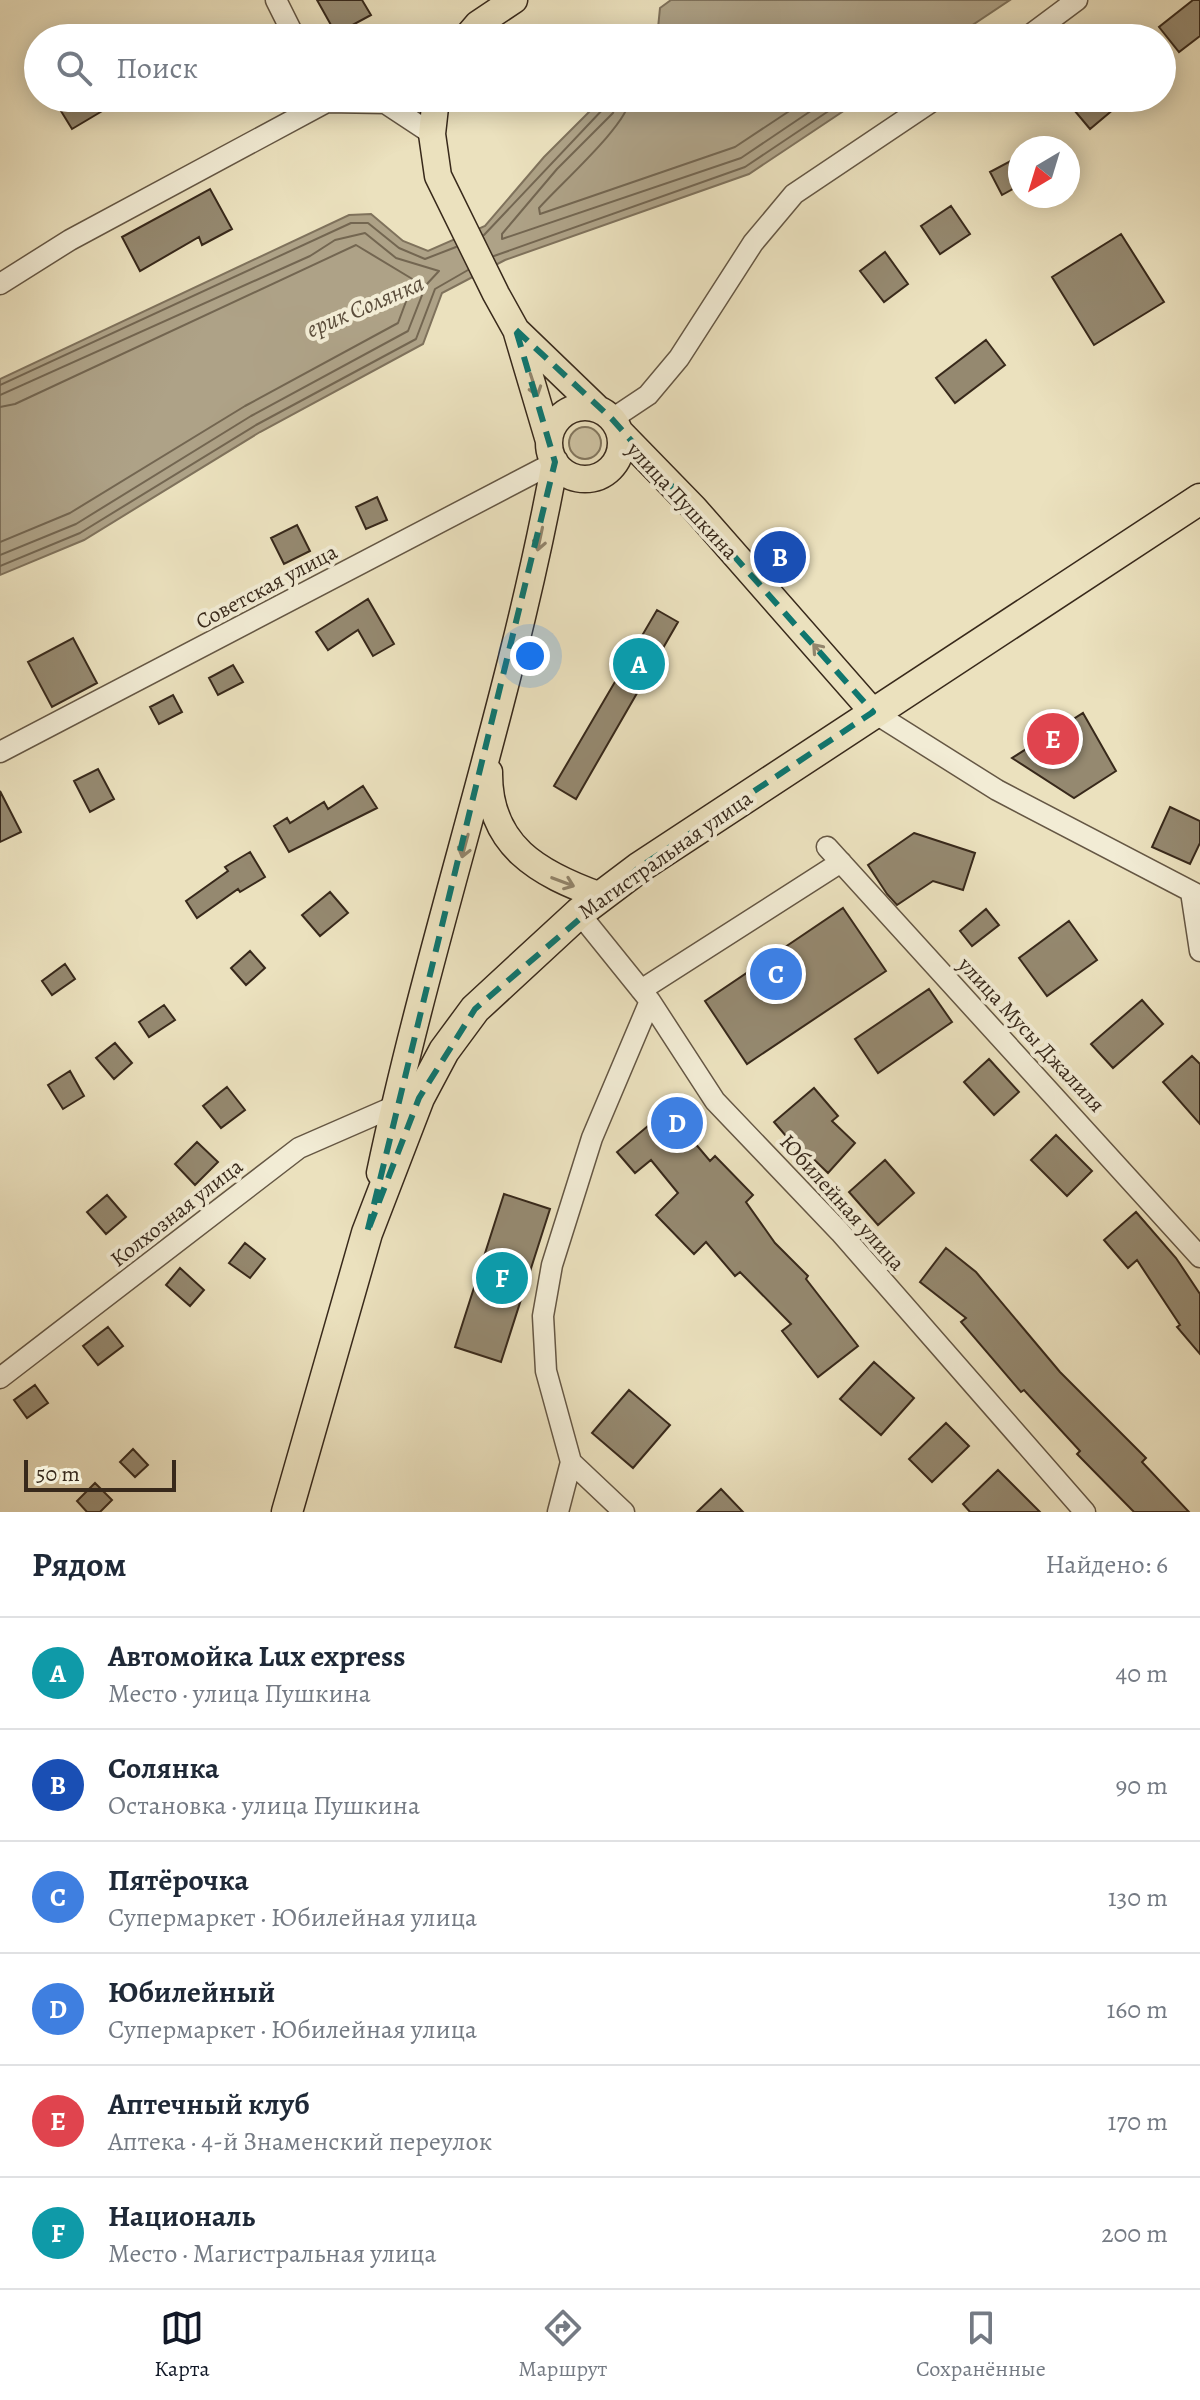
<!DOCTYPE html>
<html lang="ru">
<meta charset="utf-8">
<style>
:root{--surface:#fff;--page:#f2f2f3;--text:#1f2937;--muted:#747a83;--line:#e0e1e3;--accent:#111827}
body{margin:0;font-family:Alegreya,serif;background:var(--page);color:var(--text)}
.compass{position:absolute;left:1008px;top:136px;width:72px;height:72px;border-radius:50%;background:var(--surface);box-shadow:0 4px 20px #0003;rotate:218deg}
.scale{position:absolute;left:24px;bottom:20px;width:152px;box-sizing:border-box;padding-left:8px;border:4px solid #38291b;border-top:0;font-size:22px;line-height:28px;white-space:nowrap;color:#38291b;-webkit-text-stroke:6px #f2ecd5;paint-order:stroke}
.you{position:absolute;left:530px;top:656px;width:28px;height:28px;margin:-20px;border:6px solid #fff;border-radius:50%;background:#1a73e8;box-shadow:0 0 0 12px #1a73e833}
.badge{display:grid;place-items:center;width:52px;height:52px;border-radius:50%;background:var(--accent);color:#fff;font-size:26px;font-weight:700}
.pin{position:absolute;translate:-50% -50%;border:4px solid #fff;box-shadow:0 2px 8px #0006}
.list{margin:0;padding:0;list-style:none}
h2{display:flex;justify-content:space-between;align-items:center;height:104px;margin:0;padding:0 32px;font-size:34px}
h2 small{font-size:26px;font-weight:400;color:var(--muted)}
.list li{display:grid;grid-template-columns:52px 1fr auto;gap:24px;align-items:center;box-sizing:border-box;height:112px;padding:0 32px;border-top:2px solid var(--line)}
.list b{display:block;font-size:30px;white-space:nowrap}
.list p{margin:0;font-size:26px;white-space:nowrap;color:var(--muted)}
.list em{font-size:26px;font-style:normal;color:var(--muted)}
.icon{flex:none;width:44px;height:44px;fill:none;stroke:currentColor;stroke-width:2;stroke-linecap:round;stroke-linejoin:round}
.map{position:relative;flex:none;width:1200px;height:1512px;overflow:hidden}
.search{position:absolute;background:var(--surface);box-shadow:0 4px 20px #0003;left:24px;right:24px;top:24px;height:88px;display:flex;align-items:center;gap:20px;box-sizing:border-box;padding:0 28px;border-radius:44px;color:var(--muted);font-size:30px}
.sheet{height:776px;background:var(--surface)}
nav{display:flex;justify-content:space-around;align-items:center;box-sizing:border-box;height:112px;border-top:2px solid var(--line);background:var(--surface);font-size:22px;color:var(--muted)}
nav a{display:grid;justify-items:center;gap:4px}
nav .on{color:var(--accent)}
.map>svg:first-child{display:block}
.green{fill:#cdc2a2;stroke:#82765e;stroke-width:2}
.water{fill:#aea287;stroke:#7f725c;stroke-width:2}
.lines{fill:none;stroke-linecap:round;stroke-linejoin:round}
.shore{stroke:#736651;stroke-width:2}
.building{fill:#958970;stroke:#38291b;stroke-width:2}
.minor-casing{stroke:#655744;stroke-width:23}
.major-casing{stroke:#38291b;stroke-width:29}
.highway-casing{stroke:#38291b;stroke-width:33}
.minor{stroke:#f2ecd5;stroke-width:20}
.major{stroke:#ebe1be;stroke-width:26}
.highway{stroke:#ebe1be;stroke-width:30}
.oneway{stroke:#92856c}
.marked{fill:none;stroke:#0f766e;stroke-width:6;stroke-dasharray:16 10;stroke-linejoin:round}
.labels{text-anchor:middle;stroke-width:8;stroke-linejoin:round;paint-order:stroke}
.street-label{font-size:22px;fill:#38291b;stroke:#f2ecd5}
.water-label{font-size:24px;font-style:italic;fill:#5b4d3b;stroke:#f2ecd5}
</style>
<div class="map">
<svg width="1200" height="1512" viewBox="0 0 1200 1512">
<rect width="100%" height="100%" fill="#ebe1be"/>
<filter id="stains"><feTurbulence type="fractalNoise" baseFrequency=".0025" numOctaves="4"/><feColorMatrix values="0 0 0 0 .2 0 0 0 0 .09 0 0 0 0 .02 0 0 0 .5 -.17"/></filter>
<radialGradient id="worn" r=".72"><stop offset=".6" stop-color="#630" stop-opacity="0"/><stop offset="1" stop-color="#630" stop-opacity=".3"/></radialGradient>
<path class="green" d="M569 443a16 16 0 1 1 32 0a16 16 0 1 1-32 0Z"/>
<path class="water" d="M671,0h339l-57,38h-296l3,-30z
M603,98h260l-114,76 -244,86 -63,33 -19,51 -163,88 -176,108 -84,35v-196l349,-164 22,-1 32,27 25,10 57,-25 59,-69z"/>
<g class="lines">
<path class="shore" d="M618,98l-5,15 -56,56 -55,65v5l239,-81 89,-60
M630,98c-1,26 -71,87 -91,110l1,6 195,-67 74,-49
M484,235l121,-128 3,-9
M494,256l251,-89 103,-69
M0,385l351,-162h17l31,25 26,11 31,-12
M0,395l310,-139 25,-16 30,-7 31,25 43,13 -13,14 -18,46 -157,85 -175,108 -76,31
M0,407l15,-3 341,-159 58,35 -16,43 -153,83 -175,107 -70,29
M0,566l80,-33 176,-108 160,-86 19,-50 33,-19"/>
</g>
<path class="building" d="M317,0h45l9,15 -35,19z
M1193,0h7v36l-21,16 -20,-25z
M53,98h71l-52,31z
M1064,98h63l-37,31z
M1020,156v29l-18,10 -12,-23z
M210,189l22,40 -30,16 -3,-8 -59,34 -18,-34z
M951,206l19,28 -30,20 -19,-28z
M1121,234l43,68 -70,43 -42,-68z
M885,252l23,32 -24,18 -24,-31z
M986,340l19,25 -50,38 -19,-25z
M377,497l10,23 -21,9 -10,-22z
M297,525l13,26 -26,13 -13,-26z
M368,599l26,45 -21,12 -15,-26 -30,20 -12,-18z
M657,610l21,12 -102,177 -22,-13z
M73,638l24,45 -45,24 -24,-45z
M233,665l10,17 -25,13 -9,-17z
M173,695l9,17 -23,12 -9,-17z
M1083,713l33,58 -42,27 -62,-40z
M98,769l16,30 -24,13 -16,-31z
M363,786l14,22 -88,44 -15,-26 13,-8 3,5 34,-21 4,7z
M0,791l21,41 -21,10z
M1170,807l30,14v22l-10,21 -38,-17z
M914,833l61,20 -12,37 -30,-9 -36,24 -10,-11 -19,-29z
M250,852l15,25 -25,15 -2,-3 -41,29 -11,-17 42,-30 -3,-4z
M330,892l18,21 -28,23 -18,-21z
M843,908l43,63 -139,93 -42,-63z
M986,909l13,16 -27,21 -12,-15z
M1069,921l28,39 -50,36 -28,-38z
M250,951l15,17 -19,17 -15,-17z
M65,964l10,15 -23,16 -10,-14z
M929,989l23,33 -74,51 -23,-34z
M1142,1000l21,24 -50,44 -22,-24z
M164,1005l11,15 -26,17 -10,-15z
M115,1043l17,20 -18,16 -18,-21z
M1192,1056l8,8v60l-37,-42z
M989,1059l30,33 -25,23 -30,-33z
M70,1071l14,25 -21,13 -15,-24z
M227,1087l18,23 -24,18 -18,-22z
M814,1088l24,28 -6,5 23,22 -27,30 -27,-26 -3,3 -24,-28z
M667,1110l43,51 5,-5 38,39 -7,7 29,41 33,33 -2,3 52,67 -40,31 -36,-46 9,-7 -51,-52 -5,4 -29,-34 -12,12 -38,-39 22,-22 -27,-33 -16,13 -18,-21z
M1056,1135l36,36 -25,25 -36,-36z
M197,1142l21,20 -23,23 -20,-21z
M885,1160l29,33 -36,32 -29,-33z
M504,1194l46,15 -49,153 -46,-15z
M107,1195l19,22 -20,17 -19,-22z
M1136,1212l40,46 24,36v60l-23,-27 3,-2 -43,-65 -9,8 -24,-28z
M245,1243l20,16 -15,19 -21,-15z
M946,1248l30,24 84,100 86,86 -4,4 47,50h-55l-57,-58 3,-3 -56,-61 -3,2 -60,-70 5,-4 -46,-36z
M180,1268l24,22 -14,16 -24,-21z
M108,1327l15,19 -25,19 -15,-19z
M874,1362l40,36 -33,37 -41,-36z
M35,1385l13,18 -21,15 -13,-18z
M629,1390l41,35 -37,43 -41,-35z
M946,1423l23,23 -37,36 -23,-23z
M133,1449l15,16 -13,12 -15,-15z
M998,1470l42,42h-70l-7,-8z
M95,1483l17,17 -12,12h-13l-10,-11z
M721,1489l22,23h-46z"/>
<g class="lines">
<defs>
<path id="minor" d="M276,0l19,38
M1026,38l51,-38
M327,102l58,1 47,31
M0,284l70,-44 264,-142
M612,419l36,-24 31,-37 74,-115 41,-49 143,-96
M873,712l124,78 203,106
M0,752l555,-290
M827,847l373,410
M1191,892l9,59
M579,913l71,88 65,100 125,131 245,280
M641,990l200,-128
M0,1378l299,-230 94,-41
M571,1462l53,50
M558,1512l13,-50 -25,-91 -3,-55 9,-51 40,-127 58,-137"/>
<path id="major" d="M466,38l12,-14 36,-24
M436,98l-4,36 6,42 58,118 20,36 82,79
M517,333l32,108
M549 443a36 36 0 1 1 72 0a36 36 0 1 1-72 0Z
M620,432l74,76 179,204
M489,772c-1,74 50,102 112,124
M380,1173c50,-238 131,-470 175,-711"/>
<path id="highway" d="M287,1512l80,-279 52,-135 25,-47 31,-42 104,-96 61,-46 560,-368"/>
</defs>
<use href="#minor" class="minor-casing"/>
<use href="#major" class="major-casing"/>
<use href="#highway" class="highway-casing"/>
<use href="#minor" class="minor"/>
<use href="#major" class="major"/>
<use href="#highway" class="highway"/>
</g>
<defs><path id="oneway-shaft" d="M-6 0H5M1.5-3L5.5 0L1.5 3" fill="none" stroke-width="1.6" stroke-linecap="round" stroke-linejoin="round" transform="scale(2)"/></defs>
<g class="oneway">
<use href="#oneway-shaft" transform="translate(534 385) rotate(72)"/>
<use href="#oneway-shaft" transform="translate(540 539) rotate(102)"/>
<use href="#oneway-shaft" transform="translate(821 653) rotate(-131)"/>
<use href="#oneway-shaft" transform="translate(465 846) rotate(105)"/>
<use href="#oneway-shaft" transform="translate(563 882) rotate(21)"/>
</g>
<path class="marked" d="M516,330l96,89 261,293 -233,155 -165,142 -56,89 -52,135 188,-771z"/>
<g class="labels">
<g class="street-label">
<text transform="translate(683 500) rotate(47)" y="8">улица Пушкина</text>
<text transform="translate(266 586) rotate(-28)" y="8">Советская улица</text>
<text transform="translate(665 854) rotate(-35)" y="8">Магистральная улица</text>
<text transform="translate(1032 1034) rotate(47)" y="8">улица Мусы Джалиля</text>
<text transform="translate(843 1202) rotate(48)" y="8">Юбилейная улица</text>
<text transform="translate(176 1212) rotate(-38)" y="8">Колхозная улица</text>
</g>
<g class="water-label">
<text transform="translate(365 306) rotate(-23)" y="8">ерик Солянка</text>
</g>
</g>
<rect width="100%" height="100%" filter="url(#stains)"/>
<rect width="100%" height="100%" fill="url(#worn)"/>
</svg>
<svg class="compass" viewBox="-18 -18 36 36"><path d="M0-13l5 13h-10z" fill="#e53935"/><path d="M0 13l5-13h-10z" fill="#747a83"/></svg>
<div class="scale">50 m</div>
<div class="you"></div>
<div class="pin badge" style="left:639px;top:664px;background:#0f9aa8">A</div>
<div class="pin badge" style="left:780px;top:557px;background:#1a4fb4">B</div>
<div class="pin badge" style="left:776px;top:974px;background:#3f7fe0">C</div>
<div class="pin badge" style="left:677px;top:1123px;background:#3f7fe0">D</div>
<div class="pin badge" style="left:1053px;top:739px;background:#e0444e">E</div>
<div class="pin badge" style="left:502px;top:1278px;background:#0f9aa8">F</div>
<div class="search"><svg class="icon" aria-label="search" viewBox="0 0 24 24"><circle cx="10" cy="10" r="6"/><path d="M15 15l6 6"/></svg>Поиск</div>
</div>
<section class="sheet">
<h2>Рядом<small>Найдено: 6</small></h2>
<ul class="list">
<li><span class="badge" style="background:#0f9aa8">A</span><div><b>Автомойка Lux express</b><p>Место · улица Пушкина</p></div><em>40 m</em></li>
<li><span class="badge" style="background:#1a4fb4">B</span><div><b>Солянка</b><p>Остановка · улица Пушкина</p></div><em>90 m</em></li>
<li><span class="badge" style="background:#3f7fe0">C</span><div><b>Пятёрочка</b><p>Супермаркет · Юбилейная улица</p></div><em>130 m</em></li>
<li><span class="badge" style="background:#3f7fe0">D</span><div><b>Юбилейный</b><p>Супермаркет · Юбилейная улица</p></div><em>160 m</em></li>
<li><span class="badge" style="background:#e0444e">E</span><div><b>Аптечный клуб</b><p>Аптека · 4-й Знаменский переулок</p></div><em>170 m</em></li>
<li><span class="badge" style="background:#0f9aa8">F</span><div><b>Националь</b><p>Место · Магистральная улица</p></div><em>200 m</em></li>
</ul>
</section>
<nav>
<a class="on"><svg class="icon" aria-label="map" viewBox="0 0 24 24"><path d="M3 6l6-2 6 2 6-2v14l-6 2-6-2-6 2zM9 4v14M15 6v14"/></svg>Карта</a>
<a><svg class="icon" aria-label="directions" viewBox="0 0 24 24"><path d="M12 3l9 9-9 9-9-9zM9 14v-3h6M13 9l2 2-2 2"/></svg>Маршрут</a>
<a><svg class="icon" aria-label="saved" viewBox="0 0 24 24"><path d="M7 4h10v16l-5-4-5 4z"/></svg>Сохранённые</a>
</nav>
